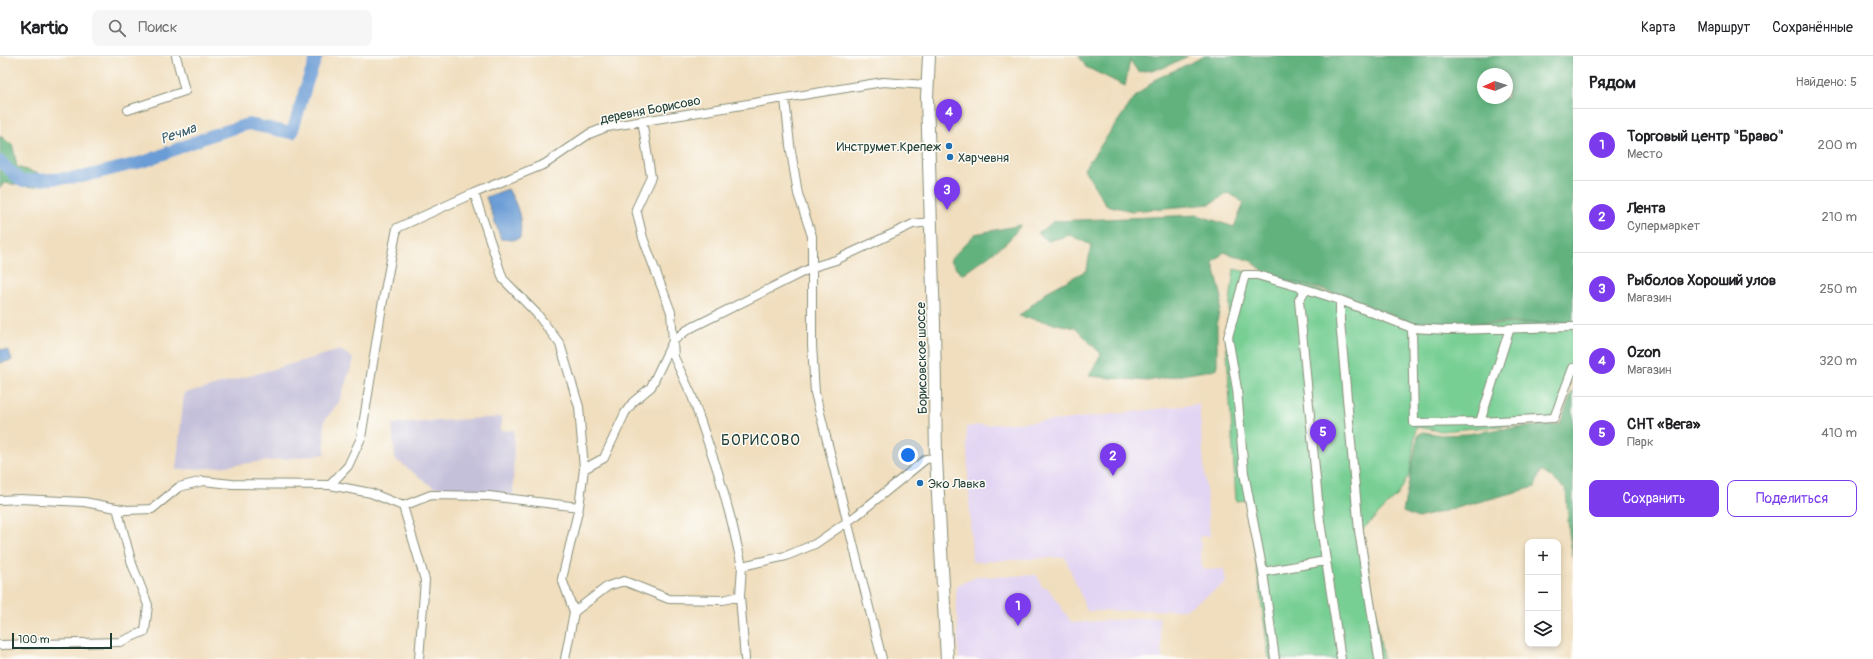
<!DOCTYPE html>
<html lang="ru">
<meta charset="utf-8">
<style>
:root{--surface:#fff;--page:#f6f6f6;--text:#202124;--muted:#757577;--line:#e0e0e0;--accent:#7c3aed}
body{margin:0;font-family:Pangolin,sans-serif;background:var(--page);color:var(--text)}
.controls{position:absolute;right:12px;bottom:12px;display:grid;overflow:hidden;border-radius:8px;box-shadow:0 2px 6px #0003}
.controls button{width:36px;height:36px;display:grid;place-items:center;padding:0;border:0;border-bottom:1px solid var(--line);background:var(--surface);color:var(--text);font:20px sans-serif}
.compass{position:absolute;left:1477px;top:12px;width:36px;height:36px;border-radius:50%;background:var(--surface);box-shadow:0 2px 6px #0003;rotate:267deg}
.scale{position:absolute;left:12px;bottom:10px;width:100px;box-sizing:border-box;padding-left:4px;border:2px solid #1f3d34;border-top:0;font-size:11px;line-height:14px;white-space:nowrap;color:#1f3d34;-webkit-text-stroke:3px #fdfcf7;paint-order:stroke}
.you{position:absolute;left:908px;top:399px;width:14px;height:14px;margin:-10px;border:3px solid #fff;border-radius:50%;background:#1a73e8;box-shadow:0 0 0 6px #1a73e833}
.badge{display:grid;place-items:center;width:26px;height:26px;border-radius:50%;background:var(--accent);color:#fff;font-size:13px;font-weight:700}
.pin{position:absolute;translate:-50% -33px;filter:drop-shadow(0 1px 2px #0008)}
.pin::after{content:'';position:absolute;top:21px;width:14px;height:12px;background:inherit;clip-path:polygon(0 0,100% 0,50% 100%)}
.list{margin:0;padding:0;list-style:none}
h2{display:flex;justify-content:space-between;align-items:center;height:52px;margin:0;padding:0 16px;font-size:17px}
h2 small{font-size:13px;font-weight:400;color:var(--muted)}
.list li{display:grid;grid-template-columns:26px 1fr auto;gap:12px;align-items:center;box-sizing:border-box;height:72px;padding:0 16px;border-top:1px solid var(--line)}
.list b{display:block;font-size:15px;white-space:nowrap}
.list p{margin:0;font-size:13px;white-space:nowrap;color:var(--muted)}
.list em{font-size:13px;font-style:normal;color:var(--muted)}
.actions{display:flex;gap:8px;padding:12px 16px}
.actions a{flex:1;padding:9px 0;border:1px solid var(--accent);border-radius:8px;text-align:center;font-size:14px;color:var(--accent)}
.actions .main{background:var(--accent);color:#fff}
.icon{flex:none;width:22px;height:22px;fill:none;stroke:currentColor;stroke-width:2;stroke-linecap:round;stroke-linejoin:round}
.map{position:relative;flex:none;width:1573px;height:603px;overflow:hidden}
header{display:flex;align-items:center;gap:24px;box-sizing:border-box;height:56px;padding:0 20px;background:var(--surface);border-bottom:1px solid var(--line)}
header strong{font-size:19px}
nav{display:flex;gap:22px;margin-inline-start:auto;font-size:14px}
.search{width:280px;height:36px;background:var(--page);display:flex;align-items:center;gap:10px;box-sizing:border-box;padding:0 14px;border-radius:8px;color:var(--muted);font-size:15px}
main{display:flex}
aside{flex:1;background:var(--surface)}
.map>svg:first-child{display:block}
.built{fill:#e2d4f3}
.industrial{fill:#c5c0da}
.green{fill:#78cf94;stroke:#4c8664}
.forest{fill:#62b27e;stroke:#407859;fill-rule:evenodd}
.water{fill:#6b9cd5;stroke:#456c84}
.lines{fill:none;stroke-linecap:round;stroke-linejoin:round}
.river{stroke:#6b9cd5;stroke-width:12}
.street-casing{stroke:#888e79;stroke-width:10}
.primary-casing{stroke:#888e79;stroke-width:14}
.street{stroke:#fff;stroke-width:8}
.primary{stroke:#fff;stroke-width:12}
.poi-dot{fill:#1f6fb2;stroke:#fdfcf7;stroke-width:1.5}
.labels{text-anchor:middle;stroke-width:3;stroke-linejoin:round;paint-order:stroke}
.street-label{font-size:13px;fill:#1f3d34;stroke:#fdfcf7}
.poi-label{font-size:13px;fill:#1f3d34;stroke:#fdfcf7;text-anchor:start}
.water-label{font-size:14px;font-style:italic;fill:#3a5e6c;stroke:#fdfcf7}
.quarter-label{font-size:15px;letter-spacing:1px;fill:#1f3d34;stroke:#fdfcf7}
</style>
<header>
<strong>Kartio</strong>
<div class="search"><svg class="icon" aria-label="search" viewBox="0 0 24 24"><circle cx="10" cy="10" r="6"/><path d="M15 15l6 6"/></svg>Поиск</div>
<nav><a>Карта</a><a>Маршрут</a><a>Сохранённые</a></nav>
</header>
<main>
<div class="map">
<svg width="1573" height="603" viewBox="0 0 1573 603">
<rect width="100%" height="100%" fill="#fdfcf7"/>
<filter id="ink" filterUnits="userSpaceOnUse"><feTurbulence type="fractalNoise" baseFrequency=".025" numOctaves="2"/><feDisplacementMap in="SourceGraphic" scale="8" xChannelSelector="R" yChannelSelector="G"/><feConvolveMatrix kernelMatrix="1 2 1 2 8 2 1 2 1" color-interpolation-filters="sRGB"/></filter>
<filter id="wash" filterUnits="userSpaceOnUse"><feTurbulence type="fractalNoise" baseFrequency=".012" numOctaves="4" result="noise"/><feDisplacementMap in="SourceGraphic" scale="16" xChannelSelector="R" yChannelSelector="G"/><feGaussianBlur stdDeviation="0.9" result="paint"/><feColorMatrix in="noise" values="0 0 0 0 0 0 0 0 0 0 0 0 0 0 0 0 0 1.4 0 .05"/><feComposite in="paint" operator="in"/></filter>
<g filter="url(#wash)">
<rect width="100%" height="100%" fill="#f0debe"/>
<path class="built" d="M1199,348l11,132h-10l2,34 22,-1 2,14 -41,27 -98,1 -22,-54 -93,5 -6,-135 15,-2 82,-5z
M1037,519l5,12h5l25,36 87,-6 3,42h-203l-3,-70 1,-4 20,-8z"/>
<path class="industrial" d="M340,294l14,9 -15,43 -15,19 1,33 -116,14 -33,2 8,-77 16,-3z
M501,361v14l13,-1 -1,65 -80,-8 -38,-28 -3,-35z"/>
<path class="green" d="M1234,213l69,16 114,41 156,-3v50l-17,48 -115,10 -25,-4 -6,46 -12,22 -36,35 21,129h-114l-21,-159 -12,1 -10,-166z"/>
<path class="forest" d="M1079,0h109l-25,12 -25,4 -8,-12 -5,26 -39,-19z
M1205,0h368v266l-157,2 -91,-34 -55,-14 -19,-15 -27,-9 -11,11 9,35 -5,24v47l-70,12 -58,-5 12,-22 -25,-26 -57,-12 29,-25 39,-21 4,-25 -21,-10 -22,6 -10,-8 17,-12 143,-6 36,12 10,-24 -15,-10 -19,11 -78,7 -26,-6 -22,-36 51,-72 21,-18zM1483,18h24v24h-24z
M0,80l13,10 4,21 37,12 -20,8 -30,-4 -4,5z
M1021,169l-14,17 -45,33 -12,-15 25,-26z
M1573,333v168l-4,-24 -3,-44 -25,-19 -6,17 -117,31 -15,-6 15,-77 5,-3 18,3 26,-1 35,-5 58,-5z"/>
<path class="water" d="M508,133c9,15 15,30 12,49l-7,2 -12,-1 -15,-42z
M0,293l9,2 3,9 -12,3z"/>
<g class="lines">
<path class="river" d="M0,105l21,20 61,-4 64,-16 66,-26 36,-11 44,9 16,-53 9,-24"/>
</g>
</g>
<g filter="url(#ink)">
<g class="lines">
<defs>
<path id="street" d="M785,43l5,46 8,49 14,42v109l3,48 67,266
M128,54l57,-19 -9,-35
M642,64l9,57 -15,32 7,29 28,74 3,45 18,39 26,76 14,51 10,43 -2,30 5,63
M474,137l29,86 34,35 23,30 19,63 5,62 -5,38 -17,72 12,33 -9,47
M1340,244l72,28 35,2 126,-3
M1412,272l2,95 66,-1 30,-94
M1480,366l74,-4 19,-50
M584,413l20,-11 21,-45 8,-11 18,-15 22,-46 14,-11 126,-63 23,-7 77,-36 17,-2
M330,429l41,8 32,13 22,74 -6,79
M0,444l20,-1 64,3 43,8 25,-1 27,-22 24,-6 29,3 98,1 18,-19 13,-28 21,-132 15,-78 77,-35 71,-29 44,-30 18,-7 276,-45 44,3
M403,450l28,-11 58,1 90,11
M742,510l44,-10 29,-12 42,-29 69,-56 10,-1
M1263,516l62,-11
M574,556l34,-26 16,-5 45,18 54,1 17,-4
M0,589l120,-3 25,-11 3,-26 -16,-41 -15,-56
M1275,603l-12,-87 -19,-99 -7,-84 -9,-52 17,-62h12l49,14
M1341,603l-21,-138 -21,-221 7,-11 34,11v21l19,210 20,128"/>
<path id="primary" d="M929,0l-2,42 7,226 2,134 11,201"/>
</defs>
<use href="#street" class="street-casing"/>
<use href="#primary" class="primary-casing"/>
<use href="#street" class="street"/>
<use href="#primary" class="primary"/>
</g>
</g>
<g class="poi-dot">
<circle cx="949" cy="90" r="4"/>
<circle cx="950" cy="101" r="4"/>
<circle cx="920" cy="427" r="4"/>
</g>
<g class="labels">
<g class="street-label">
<text transform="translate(650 53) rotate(-11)" y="5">деревня Борисово</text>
<text transform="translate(921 302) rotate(-91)" y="5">Борисовское шоссе</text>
</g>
<g class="poi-label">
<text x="941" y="95" text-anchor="end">Инструмет.Крепеж</text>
<text x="958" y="106">Харчевня</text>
<text x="928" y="432">Эко Лавка</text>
</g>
<g class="water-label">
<text transform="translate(178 77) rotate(-20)" y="5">Речма</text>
</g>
<g class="quarter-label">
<text x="761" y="389">БОРИСОВО</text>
</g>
</g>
</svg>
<div class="controls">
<button>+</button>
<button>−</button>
<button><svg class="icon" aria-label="layers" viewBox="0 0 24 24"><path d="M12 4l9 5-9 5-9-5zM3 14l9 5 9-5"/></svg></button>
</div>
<svg class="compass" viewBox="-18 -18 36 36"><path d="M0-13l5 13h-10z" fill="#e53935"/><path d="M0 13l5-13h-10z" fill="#757577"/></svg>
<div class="scale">100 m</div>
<div class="you"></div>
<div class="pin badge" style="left:1018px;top:570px">1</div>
<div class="pin badge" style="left:1113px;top:420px">2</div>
<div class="pin badge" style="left:947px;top:154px">3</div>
<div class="pin badge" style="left:949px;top:76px">4</div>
<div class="pin badge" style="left:1323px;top:396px">5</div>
</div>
<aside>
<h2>Рядом<small>Найдено: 5</small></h2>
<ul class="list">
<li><span class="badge">1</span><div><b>Торговый центр &quot;Браво&quot;</b><p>Место</p></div><em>200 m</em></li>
<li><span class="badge">2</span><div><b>Лента</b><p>Супермаркет</p></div><em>210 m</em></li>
<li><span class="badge">3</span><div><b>Рыболов Хороший улов</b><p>Магазин</p></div><em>250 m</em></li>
<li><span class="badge">4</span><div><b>Ozon</b><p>Магазин</p></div><em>320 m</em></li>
<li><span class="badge">5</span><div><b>СНТ «Вега»</b><p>Парк</p></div><em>410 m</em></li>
</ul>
<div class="actions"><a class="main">Сохранить</a><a>Поделиться</a></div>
</aside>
</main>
